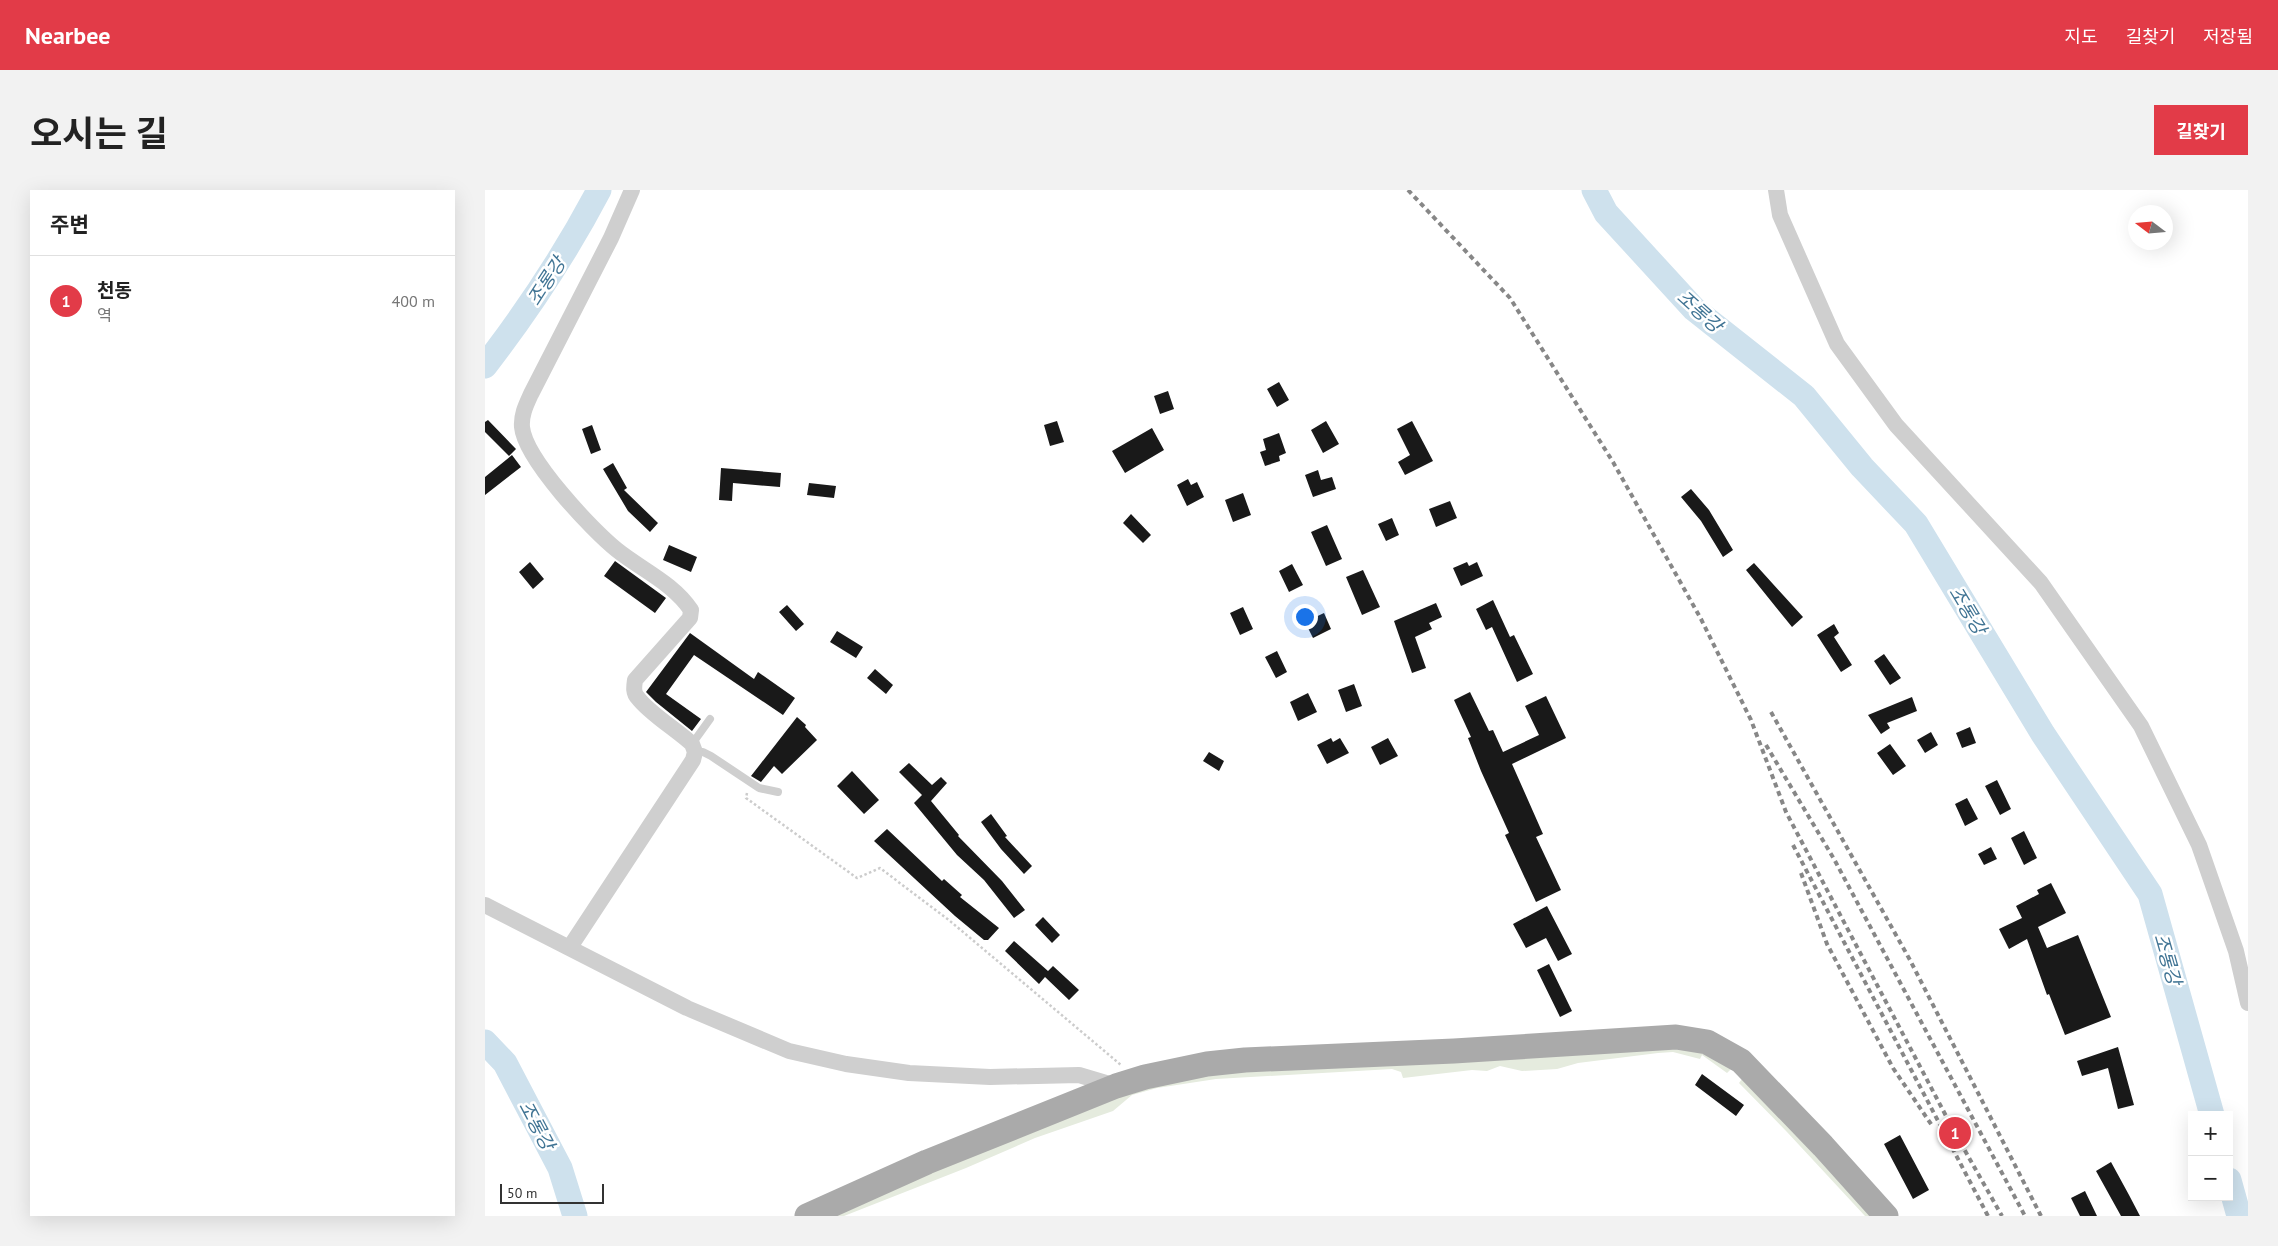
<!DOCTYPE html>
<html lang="ko">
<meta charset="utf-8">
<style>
:root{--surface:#fff;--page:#f2f2f2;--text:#222;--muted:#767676;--line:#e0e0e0;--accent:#e23b48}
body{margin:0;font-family:"PT Sans","Noto Sans KR",sans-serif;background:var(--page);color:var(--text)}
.controls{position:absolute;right:15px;bottom:15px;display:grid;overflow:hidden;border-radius:0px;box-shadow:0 5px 20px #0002}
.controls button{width:45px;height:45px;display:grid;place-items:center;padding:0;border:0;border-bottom:1px solid var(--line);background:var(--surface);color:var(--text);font:25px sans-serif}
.compass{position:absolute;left:1643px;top:15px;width:45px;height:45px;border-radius:50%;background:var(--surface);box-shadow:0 5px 20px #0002;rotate:286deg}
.scale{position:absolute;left:15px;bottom:12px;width:104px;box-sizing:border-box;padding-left:5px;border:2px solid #323232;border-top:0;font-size:14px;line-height:18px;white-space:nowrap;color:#323232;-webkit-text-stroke:4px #fff;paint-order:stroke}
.you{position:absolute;left:819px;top:426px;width:18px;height:18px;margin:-12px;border:4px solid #fff;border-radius:50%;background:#1a73e8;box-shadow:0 0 0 8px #1a73e833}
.badge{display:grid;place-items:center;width:32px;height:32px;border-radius:50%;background:var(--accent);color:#fff;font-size:16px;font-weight:700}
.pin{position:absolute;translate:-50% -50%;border:2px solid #fff;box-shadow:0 1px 5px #0006}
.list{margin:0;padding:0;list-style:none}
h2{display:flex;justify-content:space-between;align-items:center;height:65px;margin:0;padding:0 20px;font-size:21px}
h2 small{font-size:16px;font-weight:400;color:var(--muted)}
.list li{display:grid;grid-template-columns:32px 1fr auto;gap:15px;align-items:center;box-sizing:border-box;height:90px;padding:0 20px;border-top:1px solid var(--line)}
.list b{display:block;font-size:19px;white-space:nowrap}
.list p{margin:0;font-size:16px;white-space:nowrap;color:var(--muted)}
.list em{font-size:16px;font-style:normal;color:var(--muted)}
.map{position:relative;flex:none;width:1763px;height:1026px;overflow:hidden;border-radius:0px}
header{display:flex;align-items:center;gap:30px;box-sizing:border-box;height:70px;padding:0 25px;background:var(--accent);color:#fff}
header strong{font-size:24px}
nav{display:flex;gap:28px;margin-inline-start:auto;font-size:18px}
.intro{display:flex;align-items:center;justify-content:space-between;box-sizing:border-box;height:120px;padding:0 30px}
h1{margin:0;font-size:35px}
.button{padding:12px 22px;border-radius:0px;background:var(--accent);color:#fff;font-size:18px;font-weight:700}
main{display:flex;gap:30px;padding:0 30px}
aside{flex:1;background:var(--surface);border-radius:0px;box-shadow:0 5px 20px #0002}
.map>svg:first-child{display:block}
.green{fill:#e5ebde}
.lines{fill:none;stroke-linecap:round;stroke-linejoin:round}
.river{stroke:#cee1ed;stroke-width:25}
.building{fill:#191919}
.path{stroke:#ccc;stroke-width:2.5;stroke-dasharray:2.5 2.5;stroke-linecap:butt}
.lane{stroke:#cfcfcf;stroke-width:8}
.street{stroke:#cfcfcf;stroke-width:16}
.primary{stroke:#aaa;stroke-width:25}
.rail{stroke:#878787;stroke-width:4;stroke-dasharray:5 4;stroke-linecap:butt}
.labels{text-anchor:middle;stroke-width:5;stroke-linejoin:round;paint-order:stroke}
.water-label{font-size:19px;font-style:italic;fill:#407494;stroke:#fff}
</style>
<header>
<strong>Nearbee</strong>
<nav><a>지도</a><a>길찾기</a><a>저장됨</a></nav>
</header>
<div class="intro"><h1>오시는 길</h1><a class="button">길찾기</a></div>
<main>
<aside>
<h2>주변<small></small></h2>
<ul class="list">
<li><span class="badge">1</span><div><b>천동</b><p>역</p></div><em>400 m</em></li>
</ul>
</aside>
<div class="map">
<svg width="1763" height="1026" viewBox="0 0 1763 1026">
<rect width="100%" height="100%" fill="#fff"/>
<path class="green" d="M1198,855l50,22 -6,6 -25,-18 -2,4 -27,-7 -15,1 -80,10 -21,6 -35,2 -22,-5 -13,5 -15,-1 -69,8 -2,-6 -9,-3 -176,10 -59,9 -25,7 -19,16 -78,27 -69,30 -122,48h-18l257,-108 112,-33z
M1260,885l132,141h-12l-78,-84 -48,-49z"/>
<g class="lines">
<path class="river" d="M1109,0l12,23 88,96 110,87 58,71 54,57 127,210 107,160 62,221
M0,176c43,-56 81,-113 114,-176
M0,852l20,21 55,105 15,48
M1744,990l10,36"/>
</g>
<path class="building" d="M794,192l10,18 -12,7 -10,-18z
M683,201l6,18 -14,5 -6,-18z
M3,230l28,29 -7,7 -24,-24v-10z
M572,231l7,21 -14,4 -6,-21z
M841,231l13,23 -16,9 -12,-23z
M927,231l21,40 -28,14 -7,-13 12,-7 -13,-26z
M107,235l9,25 -10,4 -9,-25z
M667,238l12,22 -39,23 -13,-22z
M794,243l7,20 -7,3 1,5 -15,5 -5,-14 6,-2 -3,-11z
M27,265l9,12 -36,28v-18z
M128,273l14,25 -3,2 34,33 -8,9 -22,-21 -25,-42z
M236,278l60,5 -1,14 -47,-4 -1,18 -13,-1z
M833,280l3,10 11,-3 4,12 -23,8 -8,-22z
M703,289l3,6 6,-3 7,15 -17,9 -10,-21z
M324,293l27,3 -2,12 -27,-3z
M1206,299l18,21 24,40 -10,7 -22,-36 -20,-24z
M758,303l8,22 -18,7 -8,-22z
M965,311l7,17 -21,9 -7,-18z
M646,324l20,21 -8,8 -20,-20z
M907,328l7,17 -13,6 -8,-17z
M842,335l15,34 -16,7 -15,-34z
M184,355l28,12 -6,15 -28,-12z
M130,371l51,37 -11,15 -51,-37z
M45,372l14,17 -11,10 -14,-17z
M982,372l2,4 8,-4 6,14 -22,10 -8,-18z
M1269,373l49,54 -11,10 -46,-57z
M807,374l11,21 -14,7 -10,-21z
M878,380l17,37 -18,8 -16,-38z
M1008,410l17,37 4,-2 19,39 -16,8 -25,-55 -6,3 -10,-21z
M951,413l6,14 -13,6 3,6 -17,8 11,31 -14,5 -18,-52z
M302,415l17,19 -8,7 -17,-19z
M758,417l10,22 -13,6 -10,-22z
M839,423l7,16 -18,9 -8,-16z
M1349,434l5,9 -5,4 18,28 -11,7 -24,-37z
M352,441l26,16 -7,11 -26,-16z
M205,443l64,46 4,-7 37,26 -12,17 -89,-60 -28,39 35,25 -9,12 -36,-29 -10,-10z
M792,461l10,21 -11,6 -11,-21z
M1399,464l17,24 -11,7 -16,-24z
M390,479l18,16 -7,9 -19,-16z
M869,494l8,22 -16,6 -8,-22z
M985,502l19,39 4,-1 10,22 36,-17 -14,-29 21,-10 20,42 -54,26 31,70 -7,3 25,53 -25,12 -31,-67 4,-2 -28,-62 -13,-33 3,-1 -17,-37z
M823,503l9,19 -19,9 -8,-19z
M1427,507l5,14 -30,12 3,5 -9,6 -13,-19z
M312,527l9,8 -1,2 12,13 -35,34 -8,-8 -13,16 -10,-6z
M1485,537l6,16 -14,5 -6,-15z
M1446,542l7,13 -13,8 -8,-13z
M846,548l2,4 7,-4 9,15 -22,11 -10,-19z
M903,548l10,18 -18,9 -9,-18z
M1405,554l16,22 -13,9 -16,-22z
M724,562l15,9 -5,10 -16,-10z
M424,573l23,22 9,-8 6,6 -16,18 28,34 -1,1 44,45 23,29 -11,8 -30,-38 -27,-25 -43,-52 8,-8 -23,-23z
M367,581l27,29 -15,14 -27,-28z
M1512,590l14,29 -11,6 -15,-29z
M1482,608l11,21 -13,7 -10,-22z
M506,624l16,22 -2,1 27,29 -8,8 -23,-25 -20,-27z
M402,639l55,52 2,-2 18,16 -2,2 39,31 -11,12h-4l-29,-24 -81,-75z
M1539,641l13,27 -13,7 -13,-27z
M1506,657l6,12 -13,6 -6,-11z
M1566,693l15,30 -28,14 9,21 31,-13 33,82 -46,18 -16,-41 -2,1 -20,-56 -18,10 -10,-20 23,-11 -6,-12 23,-12 -2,-4z
M1062,716l25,48 -14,7 -12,-23 -20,10 -13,-24z
M558,727l17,18 -8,8 -17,-18z
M529,751l34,30 5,-5 26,24 -10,10 -24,-23 -6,7 -34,-33z
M1064,774l23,47 -12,6 -23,-47z
M1633,857l16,58 -16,4 -10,-41 -26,8 -5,-15z
M1217,884l42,31 -8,11 -41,-31z
M1415,945l29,55 -16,9 -29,-55z
M1626,972l18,33 11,21h-19l-25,-45z
M1600,1001l12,25h-17l-9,-18z"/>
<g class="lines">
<path class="path" d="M262,603l-1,5 11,8 100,72 23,-10 70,53 171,144"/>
<path class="lane" d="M207,554l18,-25
M210,562h8l8,4 48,32 19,4"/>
<path class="street" d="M1291,0l4,25 57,129 59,81 145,158 100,143 58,119 37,106 12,52
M0,715l202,103 102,43 57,13 63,9 81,4 89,-2 37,11
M85,757l123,-187 2,-8 -3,-8c-15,-14 -43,-31 -54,-46 -5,-5 -4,-11 -3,-18l55,-62 1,-8c-18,-27 -49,-40 -74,-60 -25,-20 -92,-91 -95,-123 -1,-12 4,-22 9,-33l80,-156 21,-48"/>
<path class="primary" d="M322,1026l120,-54 189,-76 29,-9 62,-13 38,-4 209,-9 222,-14 31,5 34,19 82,85 63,70"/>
<path class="rail" d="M923,0l102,108 103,164 88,157 50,101 35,92 169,321 47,83
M1286,522l139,248 131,256
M1281,555l68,114 191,357
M1308,655l195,371
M1316,683l26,71 66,124 40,59"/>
</g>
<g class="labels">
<g class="water-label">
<text transform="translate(61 91) rotate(-57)" y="7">조롱강</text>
<text transform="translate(1215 121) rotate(42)" y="7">조롱강</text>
<text transform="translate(1483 420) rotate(59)" y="7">조롱강</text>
<text transform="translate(1683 769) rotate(74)" y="7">조롱강</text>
<text transform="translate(52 935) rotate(62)" y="7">조롱강</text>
</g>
</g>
</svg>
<div class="controls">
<button>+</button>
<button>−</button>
</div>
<svg class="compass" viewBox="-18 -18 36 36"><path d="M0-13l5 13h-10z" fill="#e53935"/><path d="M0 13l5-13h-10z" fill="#767676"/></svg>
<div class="scale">50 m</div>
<div class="you"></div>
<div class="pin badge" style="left:1470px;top:943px">1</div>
</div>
</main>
